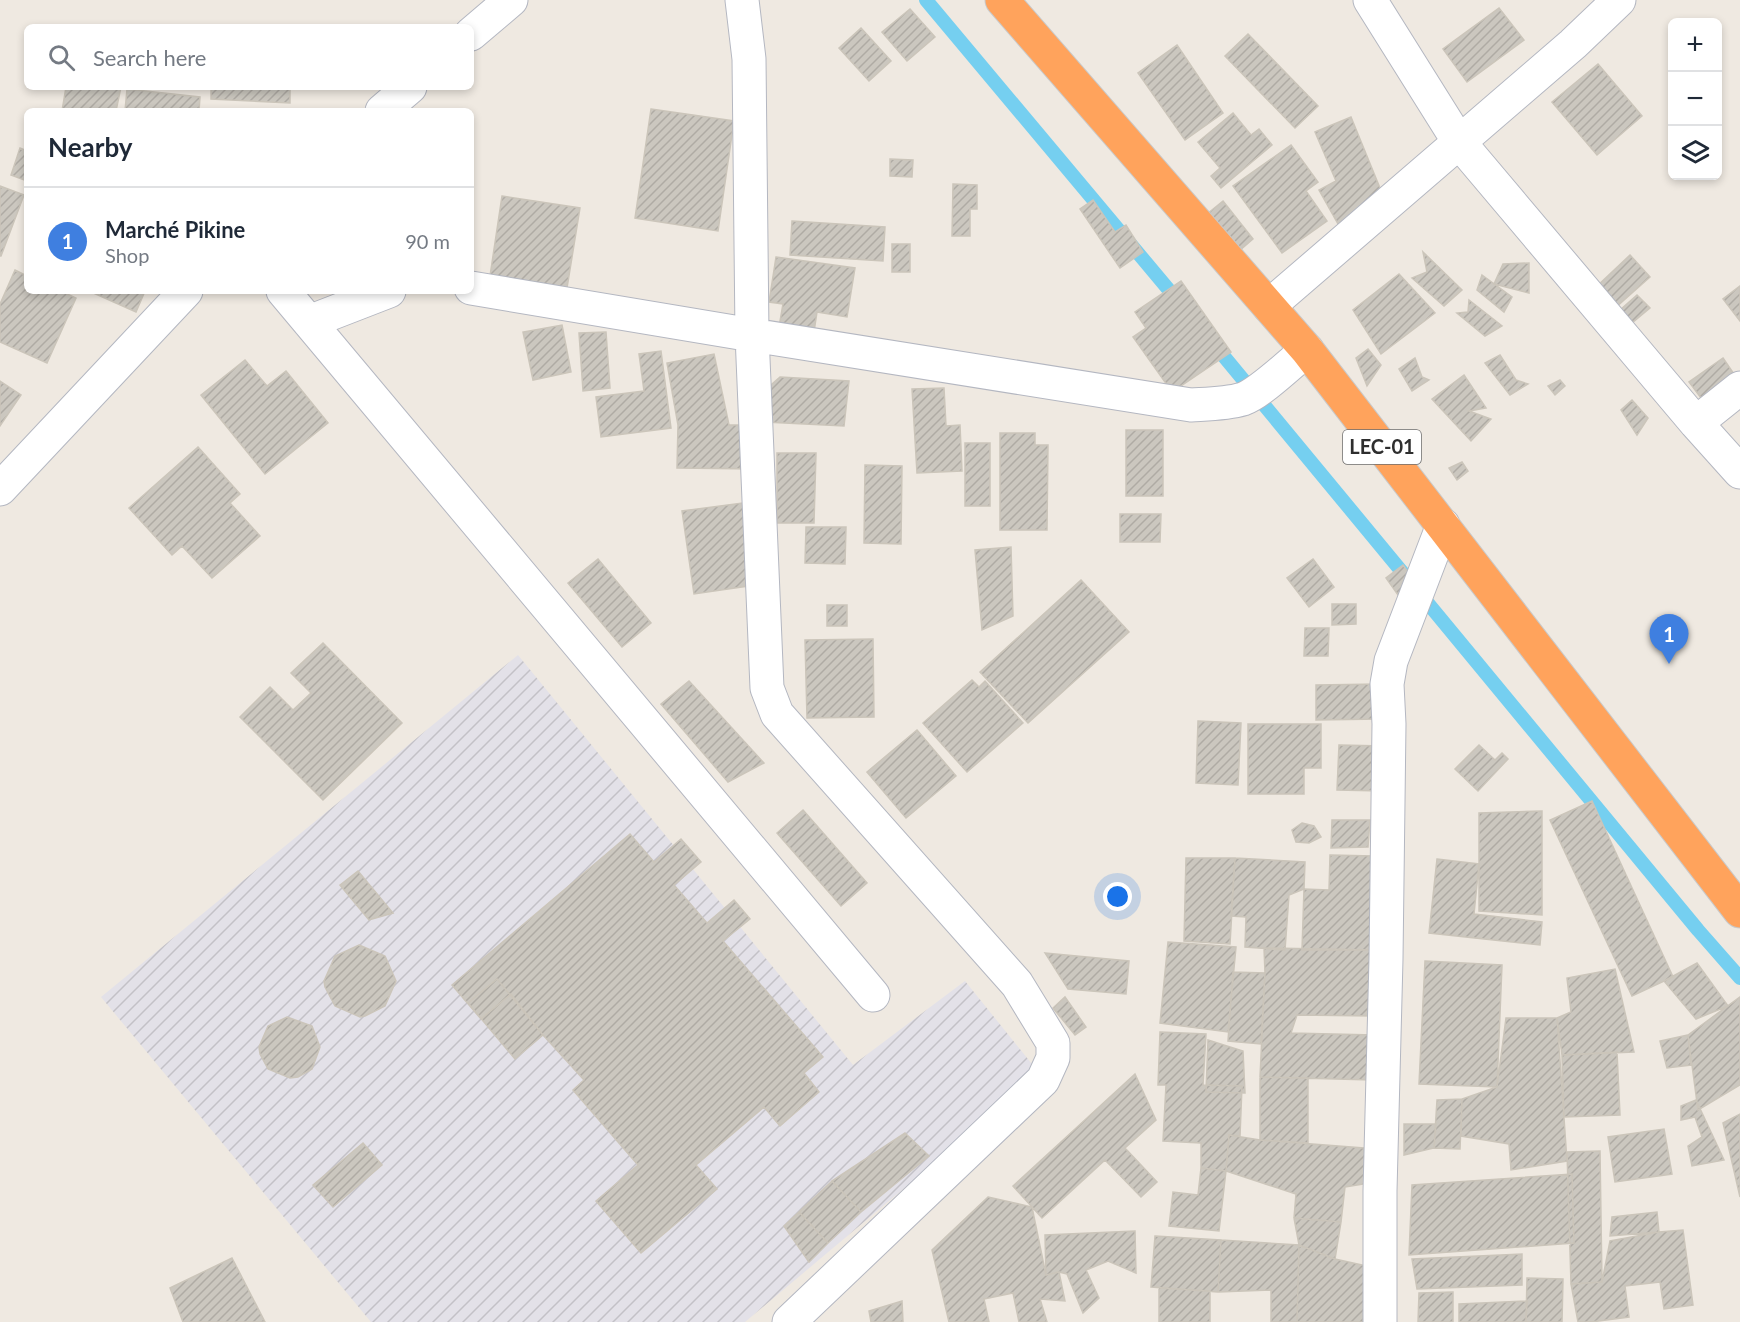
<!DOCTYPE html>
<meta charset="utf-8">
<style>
:root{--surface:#fff;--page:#f6f6f7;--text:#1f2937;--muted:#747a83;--line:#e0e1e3;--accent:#4264fb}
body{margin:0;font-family:Lato,sans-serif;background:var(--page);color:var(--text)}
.controls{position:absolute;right:18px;top:18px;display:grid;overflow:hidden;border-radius:9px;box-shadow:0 3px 9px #0003}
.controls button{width:54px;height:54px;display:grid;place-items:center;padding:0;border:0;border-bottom:2px solid var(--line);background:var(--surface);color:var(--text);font:30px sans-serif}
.you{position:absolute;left:1118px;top:897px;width:21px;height:21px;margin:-15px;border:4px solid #fff;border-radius:50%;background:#1a73e8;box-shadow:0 0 0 9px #1a73e833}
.badge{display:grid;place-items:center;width:39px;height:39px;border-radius:50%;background:var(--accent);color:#fff;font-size:20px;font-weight:700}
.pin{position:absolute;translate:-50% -50px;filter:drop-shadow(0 2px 3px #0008)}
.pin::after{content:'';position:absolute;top:32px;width:21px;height:18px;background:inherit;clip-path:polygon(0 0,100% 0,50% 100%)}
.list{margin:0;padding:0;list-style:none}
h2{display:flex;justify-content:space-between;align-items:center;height:78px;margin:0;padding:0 24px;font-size:26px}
h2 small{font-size:20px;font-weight:400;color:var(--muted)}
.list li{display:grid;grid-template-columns:39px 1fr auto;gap:18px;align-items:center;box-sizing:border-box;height:108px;padding:0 24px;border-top:2px solid var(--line)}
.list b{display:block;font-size:22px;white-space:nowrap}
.list p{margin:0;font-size:20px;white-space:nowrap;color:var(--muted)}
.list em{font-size:20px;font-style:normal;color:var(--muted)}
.icon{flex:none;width:33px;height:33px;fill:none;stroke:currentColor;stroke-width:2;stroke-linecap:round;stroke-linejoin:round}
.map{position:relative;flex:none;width:1740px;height:1322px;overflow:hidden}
.search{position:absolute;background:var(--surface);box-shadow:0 3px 9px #0003;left:24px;top:24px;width:450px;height:66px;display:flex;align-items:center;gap:15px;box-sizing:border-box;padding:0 21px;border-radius:9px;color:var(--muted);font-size:22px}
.panel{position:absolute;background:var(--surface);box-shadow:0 3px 9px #0003;left:24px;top:108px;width:450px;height:186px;border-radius:9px}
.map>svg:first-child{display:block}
.industrial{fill:url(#industrial-furrows)}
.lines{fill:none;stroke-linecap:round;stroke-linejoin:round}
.stream{stroke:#75cff0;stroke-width:14}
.building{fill:url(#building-hatch);stroke:#cbc5ba;stroke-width:1.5}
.minor-casing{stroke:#b4b7c1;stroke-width:35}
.highway-casing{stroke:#c9c9c9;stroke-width:35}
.minor{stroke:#fff;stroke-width:33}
.highway{stroke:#ffa35c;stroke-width:33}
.labels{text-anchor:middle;stroke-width:6;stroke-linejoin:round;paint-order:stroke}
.shield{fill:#fff;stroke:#6d6d6d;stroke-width:1.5}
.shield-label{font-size:20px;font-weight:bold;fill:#2e2e2e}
</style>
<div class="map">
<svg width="1740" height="1322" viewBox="0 0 1740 1322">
<defs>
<pattern id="industrial-furrows" width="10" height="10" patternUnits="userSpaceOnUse" patternTransform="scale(1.5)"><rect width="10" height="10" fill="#e3e1e8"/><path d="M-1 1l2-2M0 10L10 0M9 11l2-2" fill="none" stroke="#c3c1c7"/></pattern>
<pattern id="building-hatch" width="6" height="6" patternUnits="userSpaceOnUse" patternTransform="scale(1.5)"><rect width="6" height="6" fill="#cbc7bf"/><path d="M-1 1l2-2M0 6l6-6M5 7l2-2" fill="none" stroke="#afaba4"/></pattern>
</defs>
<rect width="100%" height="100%" fill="#efe9e1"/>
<path class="industrial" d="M518,655l335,410 112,-84 75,93 -295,248h-374l-270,-325z"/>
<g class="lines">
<path class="stream" d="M926,0l253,302
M1212,342l486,588 42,48"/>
</g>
<path class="building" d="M1499,8l25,32 -57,42 -24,-33z
M910,9l25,28 -28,24 -25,-29z
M861,28l30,33 -22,20 -30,-33z
M1248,34l70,72 -23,22 -70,-72z
M1177,45l46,68 -38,27 -47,-67z
M1598,64l44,52 -45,39 -45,-53z
M66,87h55l-5,24h-54z
M211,87h79v16l-79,-4z
M127,89l73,8 -1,14h-74z
M651,109l83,12 -16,110 -83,-13z
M1233,113l18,22 8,-6 13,16 -51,43 -10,-12 9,-8 -22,-26z
M1351,117l31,76 -44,31 -19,-34 17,-9 -21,-49z
M1291,145l27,37 -12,9 21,30 -45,32 -49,-67z
M20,148l7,3v30l-16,-6z
M890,159l23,1 -1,17 -22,-1z
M953,184l24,1v24h-7v27h-18z
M0,186l24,9 -23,61h-1z
M502,196l78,12 -13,80 -77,-12z
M1093,200l22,32 11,-7 17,27 -23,16 -40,-59z
M1223,201l30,38 -15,13 -31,-38z
M792,221l93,6 -2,34 -93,-6z
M892,244h18v28h-18z
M1423,252l39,38 -18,16 -32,-28 15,-6z
M1630,255l20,22 -36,32 -19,-21z
M776,257l79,11 -8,49 -30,-5 -3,20 -35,-5 4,-23 -14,-2z
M1529,263v30l-35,-9 9,-20z
M15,270l12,6v15h34l15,7 -29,65 -47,-21v-38z
M1399,274l36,39 -54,41 -28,-44z
M1482,275l30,22 -8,15 -27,-22z
M1181,281l50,71 -59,40 -39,-55 13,-9 -11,-16z
M1740,286v35l-17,-22z
M89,291h56l-9,21z
M1637,295l13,13 -18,15 -12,-13z
M1469,300l33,26 -17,10 -28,-23 11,-1z
M562,325l9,47 -38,8 -10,-48z
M606,332l4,56 -27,3 -4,-58z
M1368,349l13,16 -14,21 -11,-28z
M661,351l10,77 -70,9 -5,-40 48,-6 -5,-37z
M714,354l15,71h25v44l-77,-1 1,-43 -11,-62z
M1500,355l16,25 12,4 -18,11 -25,-32z
M1415,358l7,19 7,3 -17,11 -13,-22z
M1723,358l11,16 -33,24 -12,-16z
M245,360l22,26 19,-15 42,52 -63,51 -64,-79z
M1464,375l22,33 -17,3 22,8 -20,22 -39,-42z
M780,377l69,4 -5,45 -79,-4 -1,-31z
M1560,380l5,6 -10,9 -7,-9z
M0,381l21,14 -21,31z
M944,388l2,38 14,-1 2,46 -45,2 -5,-84z
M1632,400l16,18 -11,17 -16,-25z
M1126,430h37v66h-37z
M1000,433h35v12h13l-1,85h-47z
M965,443h25v63h-25z
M198,447l42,47 -10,9 30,33 -48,42 -30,-32 -10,9 -43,-47z
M777,453h39l-2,70h-37z
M1462,462l6,9 -11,9 -8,-12z
M865,465l37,1 -1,78 -37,-1z
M750,502l12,82 -68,10 -12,-83z
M1120,514h41l-1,28h-40z
M806,527h40l-1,37 -40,-1z
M1011,547l2,69 -31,14 -7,-80z
M598,559l53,64 -29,24 -54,-64z
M1313,559l21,28 -25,20 -22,-29z
M1403,565l12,17 -17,13 -12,-17z
M1081,580l48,52 -101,91 -48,-51z
M1332,604h24v20l-24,1z
M827,605h20v21h-20z
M1305,628h24l-1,28h-24z
M873,639l1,78 -67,1 -2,-78z
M323,643l79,80 -79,77 -83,-83 30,-30 23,23 18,-17 -20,-20z
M972,680l7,7 6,-6 38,42 -56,49 -44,-49z
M689,681l75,82 -36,19 -67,-78z
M1379,684l1,35 -64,1v-35z
M1198,721l43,2 -3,62 -42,-2z
M1248,724h73v44h-17v26h-56z
M917,730l39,46 -50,42 -39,-46z
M1339,745l45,1 -2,45 -45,-1z
M1479,745l16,15 7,-7 6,6 -30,32 -23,-22z
M1592,801l81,176 -41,19 -82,-176z
M803,810l64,73 -26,23 -64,-73z
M1542,811v104l-63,-4v-98z
M1332,820h38l-2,27 -37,1z
M1302,823l12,3 7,11 -12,6 -13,-1 -4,-12z
M630,834l24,28 27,-23 20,23 -27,23 33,38 27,-23 16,19 -27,22 100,116 -19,16 15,19 -39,34 -16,-19 -68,58 21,24 -76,64 -45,-52 42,-36 -65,-75 11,-10 -41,-45 -32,-41 -30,25 -29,-34z
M1330,855l44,1v94h-72l2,-61 25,1z
M1186,858h49l-5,86 -46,-3z
M1235,858l70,4 -1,27 -15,6 -4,55 -40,-3 1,-30 -15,-1z
M1437,859l42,5 -5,50 68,8 -2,23 -111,-12z
M358,871l35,42 -24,7 -29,-35z
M1168,942l68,5 -8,85 -68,-9z
M359,945l26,11 11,25 -11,25 -20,10 -5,1 -25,-11 -10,-19 -1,-6 11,-25z
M1264,948l110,2 -1,66 -76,-1 -6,18 83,2 -2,45 -112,-3 5,-104z
M1045,953l84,8 -3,33 -58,-5z
M1425,961l77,4 -5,122 -78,-3z
M1697,963l31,43 -32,13 -32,-38z
M1615,969l19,83 -72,3 -5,-37 14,-6 -4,-34z
M1233,972l32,1 -4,71 -33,-3z
M497,979l46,56 -28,24 -47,-56z
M1065,997l21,30 -11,8 -22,-27z
M1740,997v88l-42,25 -10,-75z
M287,1017l25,9 8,21 -8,22 -14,8 -8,1 -22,-9 -8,-15 -1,-7 9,-21z
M1506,1018h51l10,143 -56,9 -2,-26 -48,-8 1,-37 35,-12z
M1160,1032l46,2 -3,51 39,1 -2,50 -11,-1 -3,36 -25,-3v-25l-38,-2 3,-56h-8z
M1688,1035l3,30 -24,3 -7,-27z
M1208,1040l35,11 2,42 -39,-1z
M1617,1052l3,63 -56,2 -2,-62z
M1135,1074l21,46 -31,28 32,34 -16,15 -36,-37 -63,58 -29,-32z
M1260,1077l48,1v65l-48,-3z
M1462,1099l-2,50 -26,-1 3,-48z
M1696,1100l28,60 -32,6 -4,-20 14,-9 -7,-20 -14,3v-14z
M1740,1114v83l-17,-74z
M1404,1124h32l-2,24 -30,7z
M1664,1129l8,45 -57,8 -7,-45z
M905,1133l24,23 -68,56 -29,-31z
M1229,1135l31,5 104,8 6,35 -25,4 -4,35 -47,-4 2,-24 -70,-23z
M363,1143l19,22 -49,42 -20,-22z
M1600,1151l2,131 -31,2 -4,-132z
M1201,1168l25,3 -7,60 -50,-5 4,-34 25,3z
M1572,1174l2,69 -165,12 3,-70z
M832,1181l29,31 -33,31 -29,-31z
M988,1197l44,10 14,68 13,-3 6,29 -25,-2 7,23h-28l-6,-29 -29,6 5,23h-40l-17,-72z
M799,1212l29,31 -19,19 -25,-36z
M1657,1212l2,20 -49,4 2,-19z
M1294,1218l47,4 -6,37 -36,-14z
M1683,1230l10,75 -29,4 -4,-27 -35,4 4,31 -38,5h-13l-7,-38 31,-2 8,-41 49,-9z
M1135,1231l1,42 -28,-12 -22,9 13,28 -16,15 -16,-39 -8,-2 -13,3 -1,-40z
M1155,1236l66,4 -3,52 -67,-5z
M1221,1240l78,5 -2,77h-26v-32l-53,2z
M1299,1245l36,14 32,7 -4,56h-66z
M1522,1254v31l-105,4 -5,-30z
M232,1258l33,64h-82l-13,-34z
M1527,1278l36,1 -1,43h-36z
M1159,1288l51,3v31h-51z
M1453,1292v30h-35l1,-29z
M902,1301l1,21h-32l-2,-11z
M1527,1301l-1,21h-67v-18z"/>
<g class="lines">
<defs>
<path id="minor" d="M742,0l7,59 3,276 15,353 10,26 240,270 36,59v15l-10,22 -254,242
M1370,0l89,142 237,281 44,49
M471,34l40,-34
M382,111l28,-24
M471,288l281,47 439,70c17,-1 35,-1 52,-6 17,-6 49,-37 64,-49
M283,291l590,704
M1269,306l304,-262 46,-44
M309,322l80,-31
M1696,423l44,-35
M0,489l186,-198
M1380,1322v-131l6,-232 3,-235 -2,-40 4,-23 52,-136"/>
<path id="highway" d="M1002,0l305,350 433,561"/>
</defs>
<use href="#minor" class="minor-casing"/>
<use href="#highway" class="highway-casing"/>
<use href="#minor" class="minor"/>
<use href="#highway" class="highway"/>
</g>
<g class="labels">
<rect class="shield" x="1343" y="430" width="78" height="34" rx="4.5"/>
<g class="shield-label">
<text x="1382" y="454">LEC-01</text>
</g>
</g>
</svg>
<div class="controls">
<button>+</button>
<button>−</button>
<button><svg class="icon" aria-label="layers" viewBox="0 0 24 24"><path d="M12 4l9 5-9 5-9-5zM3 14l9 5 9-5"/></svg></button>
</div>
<div class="you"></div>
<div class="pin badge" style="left:1669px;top:664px;background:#3f7fe0">1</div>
<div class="search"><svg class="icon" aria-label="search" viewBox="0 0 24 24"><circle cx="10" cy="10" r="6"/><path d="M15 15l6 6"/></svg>Search here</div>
<section class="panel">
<h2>Nearby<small></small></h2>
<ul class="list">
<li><span class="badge" style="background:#3f7fe0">1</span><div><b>Marché Pikine</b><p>Shop</p></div><em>90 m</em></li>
</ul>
</section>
</div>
